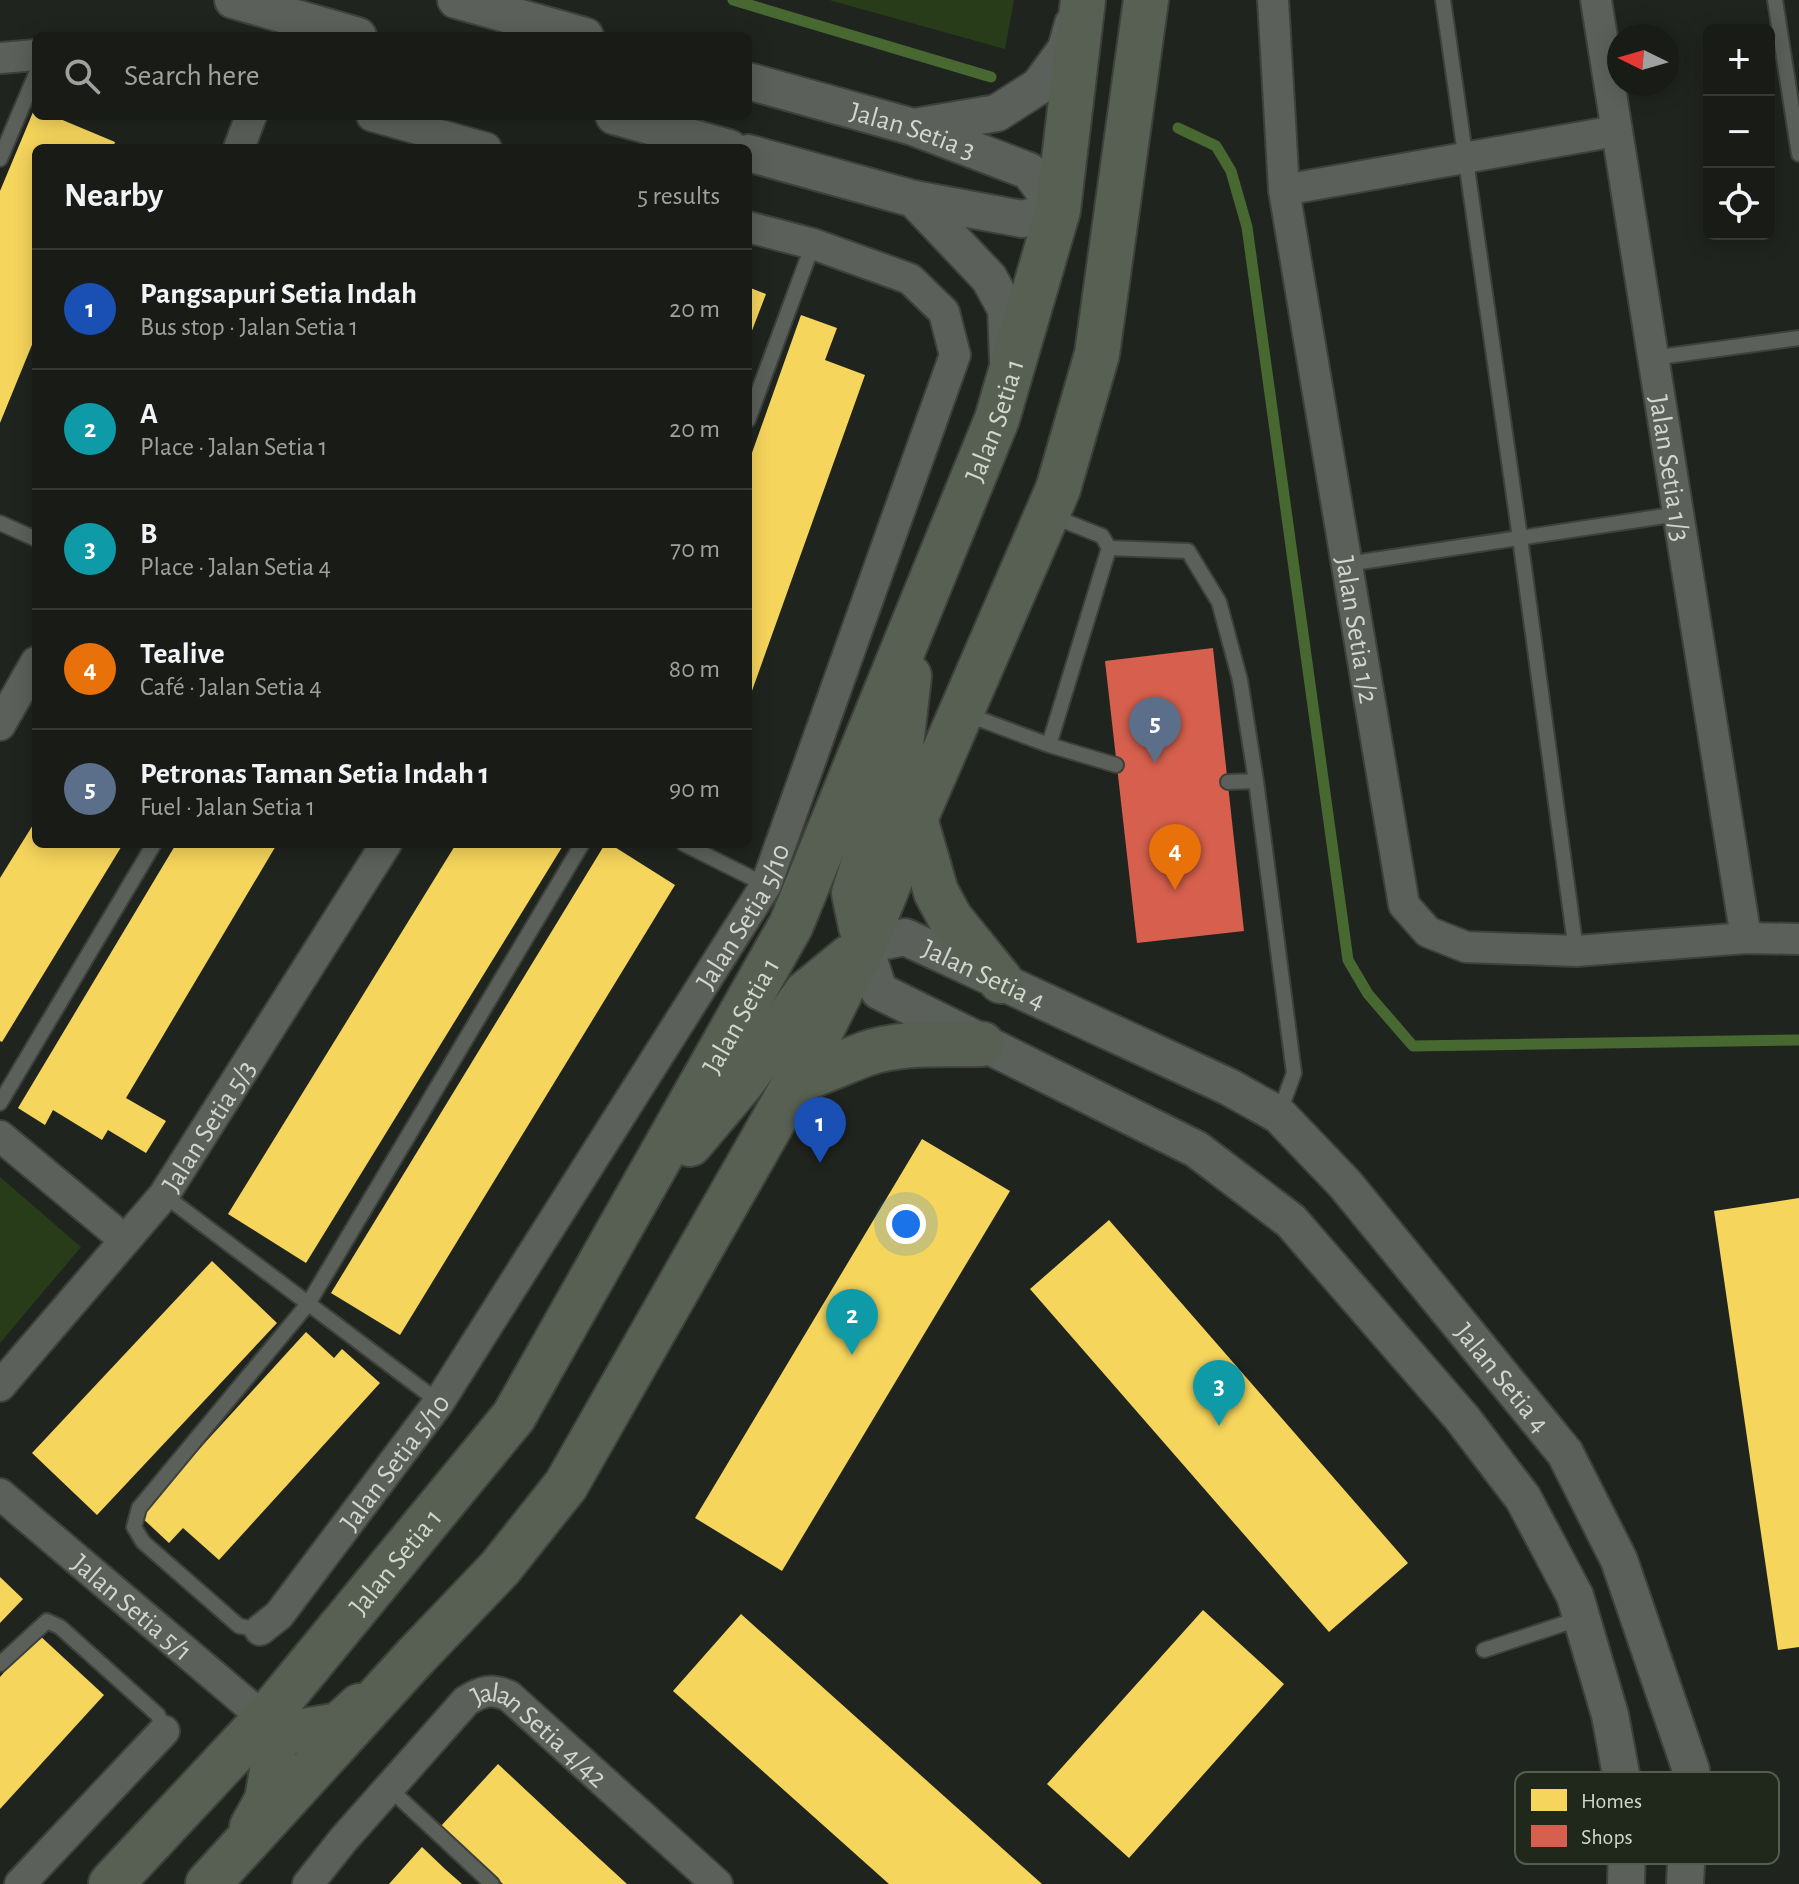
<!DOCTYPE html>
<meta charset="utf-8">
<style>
:root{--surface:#181b16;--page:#21241f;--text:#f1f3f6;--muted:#9fa1a1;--line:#363935;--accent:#2563eb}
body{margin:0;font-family:"Alegreya Sans",sans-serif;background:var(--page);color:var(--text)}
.controls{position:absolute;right:24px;top:24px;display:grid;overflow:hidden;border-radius:12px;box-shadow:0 4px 20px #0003}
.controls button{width:72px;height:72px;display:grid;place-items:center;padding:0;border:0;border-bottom:2px solid var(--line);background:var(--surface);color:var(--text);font:40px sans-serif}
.compass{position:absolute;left:1607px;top:24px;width:72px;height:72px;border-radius:50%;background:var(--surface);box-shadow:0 4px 20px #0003;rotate:275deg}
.you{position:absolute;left:906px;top:1224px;width:28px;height:28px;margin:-20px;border:6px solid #fff;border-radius:50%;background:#1a73e8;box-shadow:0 0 0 12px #1a73e833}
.badge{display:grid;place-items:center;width:52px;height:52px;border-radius:50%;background:var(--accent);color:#fff;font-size:26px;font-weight:700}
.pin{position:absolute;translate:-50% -66px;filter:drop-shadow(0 2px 4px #0008)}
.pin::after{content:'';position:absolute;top:42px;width:28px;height:24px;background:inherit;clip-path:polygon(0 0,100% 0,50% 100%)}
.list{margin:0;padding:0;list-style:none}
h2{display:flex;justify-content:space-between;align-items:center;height:104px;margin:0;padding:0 32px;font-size:34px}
h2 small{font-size:26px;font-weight:400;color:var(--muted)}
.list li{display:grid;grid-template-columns:52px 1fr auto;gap:24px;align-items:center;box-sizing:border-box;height:120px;padding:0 32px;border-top:2px solid var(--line)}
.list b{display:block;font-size:30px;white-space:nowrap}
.list p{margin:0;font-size:26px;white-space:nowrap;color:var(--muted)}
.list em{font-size:26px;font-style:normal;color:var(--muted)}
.icon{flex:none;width:44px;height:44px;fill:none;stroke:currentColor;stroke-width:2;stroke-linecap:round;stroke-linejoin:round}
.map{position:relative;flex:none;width:1799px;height:1884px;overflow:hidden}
.search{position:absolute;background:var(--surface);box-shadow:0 4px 20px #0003;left:32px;top:32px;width:720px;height:88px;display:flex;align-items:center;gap:20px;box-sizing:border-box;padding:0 28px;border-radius:12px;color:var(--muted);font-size:30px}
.panel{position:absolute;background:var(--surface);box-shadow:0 4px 20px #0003;left:32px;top:144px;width:720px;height:704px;border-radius:12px}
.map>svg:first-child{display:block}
.green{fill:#283c1a}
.homes{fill:#f6d55c}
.shops{fill:#d6604d}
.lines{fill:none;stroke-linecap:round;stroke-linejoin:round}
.stream{stroke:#476831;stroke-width:11}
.service-casing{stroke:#3e413b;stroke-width:18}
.minor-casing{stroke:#3e413b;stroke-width:34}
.tertiary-casing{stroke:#3e413b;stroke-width:40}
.primary-casing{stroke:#3e413b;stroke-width:48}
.service{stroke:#5c605a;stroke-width:14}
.minor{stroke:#5c605a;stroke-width:30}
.tertiary{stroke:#5c605a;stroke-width:36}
.primary{stroke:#576052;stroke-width:44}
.labels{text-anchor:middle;stroke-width:8;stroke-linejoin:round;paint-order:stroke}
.street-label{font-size:28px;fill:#d1d7cd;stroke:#1f281a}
.key{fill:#1f281a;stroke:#545d50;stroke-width:2}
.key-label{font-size:22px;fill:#d1d7cd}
</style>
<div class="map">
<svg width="1799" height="1884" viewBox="0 0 1799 1884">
<rect width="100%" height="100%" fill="#20241e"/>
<path class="green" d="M829,0h185l-9,49z
M0,1177l81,70 -81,96z"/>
<path class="homes" d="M36,105v11h17l62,26 -2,6h-77v187l-36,88v-232z
M748,287l18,7 -18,47z
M801,315l36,13 -12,32 40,15 -117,327v-238z
M36,820v24h87l-121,198 -2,-1v-163z
M176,844h101l-151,254 40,23 -20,32 -38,-23 -6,10 -49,-30 -8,15 -27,-17z
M456,844h108l-258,419 -78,-49z
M605,844h5l65,41 -275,450 -69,-42z
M922,1139l88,52 -228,380 -87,-53z
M1799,1198v449l-21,3 -64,-439z
M1109,1220l299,343 -79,69 -299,-343z
M212,1261l65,62 -180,192 -65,-62z
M306,1332l28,26 8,-9 38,34 -161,177 -36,-32 -14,15 -30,-28z
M0,1577l23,22 -23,24z
M1203,1610l81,74 -155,174 -82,-74z
M741,1614l301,270h-153l-216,-193z
M38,1634l66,61 -104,114v-132z
M498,1764l92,86 37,34h-124l-62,-58z
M422,1847l23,22 17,15h-73z"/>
<path class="shops" d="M1213,648l31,283 -107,12 -32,-282z"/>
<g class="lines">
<path class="stream" d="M733,0l258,77
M1178,128l38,18 15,25 16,56 101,733 20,34 45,52 386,-6"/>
<defs>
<path id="service" d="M1443,0l77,538 56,413
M1775,0l24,154
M0,159l36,-85
M1652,358l147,-20
M748,420l65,-176
M0,523l36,16
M1109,548l79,3 31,51 21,78 16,101 38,292 -15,41
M1347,564l331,-50
M966,714l83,31 60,-197 -7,-12 -50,-20
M1049,745l67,20
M1228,782l28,-1
M684,844l82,41
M0,1103l154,-259
M164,1195l275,207
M260,1630l-21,-4 -96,-84 -9,-15 5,-19 169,-204 274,-460
M1484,1650l97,-32
M0,1664l47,-43 13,6 98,88 6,16
M390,1789l102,95"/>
<g id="minor">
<path id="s1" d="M1273,0l11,190 120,715 24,27 38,15 110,4 170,-13 53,1"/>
<path id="s2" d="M1596,0l150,938"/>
<path d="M0,58l36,-3"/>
<path d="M372,116l114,32"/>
<path d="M239,148l12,-32"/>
<path d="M1284,190l332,-59"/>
<path d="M0,725l36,-63"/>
<path d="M0,1136l125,104"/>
<path id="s3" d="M0,1386l164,-191 222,-351"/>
<path id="s4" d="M0,1494l265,225"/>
<path id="s5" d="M260,1630l19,-15 160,-213 327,-517 189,-530 -11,-43 -34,-33 -97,-35 -65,-17"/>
<path d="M20,1884l144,-153"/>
<path id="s6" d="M308,1884l35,-44 123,-139c16,-10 25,-13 43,-5l208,188"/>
</g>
<g id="tertiary">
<path d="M233,0l125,36"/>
<path d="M456,0l129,36"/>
<path id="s7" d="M748,81l165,46 116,44 29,39 -36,9 -108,-20 -166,-46"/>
<path d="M614,116l115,32"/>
<path d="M914,127l83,-14 42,-27 27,-37 7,-25"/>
<path d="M914,199l75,79 17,31 2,50"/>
<path id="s8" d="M1626,1884l2,-72 -18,-97 -35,-119 -52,-98 -61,-80 -171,-197 -95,-72 -317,-158 -15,-46 41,-8 324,150 50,28 66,69 220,269 54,107 72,210 -6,114"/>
</g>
<g id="primary">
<path d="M915,819l21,73 14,26 51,63"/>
<path d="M861,927l-7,-34 47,-148 8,-69"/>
<path d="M796,1081c24,-8 46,-18 69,-27 37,-13 79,-9 117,-10"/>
<path d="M690,1144l53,-63 63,-88 44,-36"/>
<path d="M265,1719l34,13 40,-7 21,-19"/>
<path d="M252,1827l15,-27 7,-41 -9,-40"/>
<path id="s9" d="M111,1884l154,-165 249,-303 277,-491 206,-506 61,-209 25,-210"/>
<path d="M208,1884l207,-227 85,-89 66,-83 230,-404 68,-136 51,-126 143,-330 39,-135 49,-354"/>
</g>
</defs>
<use href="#service" class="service-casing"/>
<use href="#minor" class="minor-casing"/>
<use href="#tertiary" class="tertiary-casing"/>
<use href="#primary" class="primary-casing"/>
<use href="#service" class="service"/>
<use href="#minor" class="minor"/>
<use href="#tertiary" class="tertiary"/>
<use href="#primary" class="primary"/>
</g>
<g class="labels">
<g class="street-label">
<text dy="10" stroke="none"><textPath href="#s7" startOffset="172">Jalan Setia 3</textPath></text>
<text dy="10" stroke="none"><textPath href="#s9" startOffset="1726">Jalan Setia 1</textPath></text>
<text dy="10" stroke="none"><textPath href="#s2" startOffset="474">Jalan Setia 1/3</textPath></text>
<text dy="10" stroke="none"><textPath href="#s1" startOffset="636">Jalan Setia 1/2</textPath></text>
<text dy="10" stroke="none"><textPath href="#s5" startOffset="864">Jalan Setia 5/10</textPath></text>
<text dy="10" stroke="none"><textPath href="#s8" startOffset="1418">Jalan Setia 4</textPath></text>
<text dy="10" stroke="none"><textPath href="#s9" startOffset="1078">Jalan Setia 1</textPath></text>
<text dy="10" stroke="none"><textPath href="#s3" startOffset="334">Jalan Setia 5/3</textPath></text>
<text dy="10" stroke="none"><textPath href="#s8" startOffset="2090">Jalan Setia 4</textPath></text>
<text dy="10" stroke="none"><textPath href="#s5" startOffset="216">Jalan Setia 5/10</textPath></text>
<text dy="10" stroke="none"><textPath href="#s9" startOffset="430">Jalan Setia 1</textPath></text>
<text dy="10" stroke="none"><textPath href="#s4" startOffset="174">Jalan Setia 5/1</textPath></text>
<text dy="10" stroke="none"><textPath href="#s6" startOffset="332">Jalan Setia 4/42</textPath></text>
</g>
</g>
<rect x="1515" y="1772" width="264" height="92" rx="12" class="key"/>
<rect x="1531" y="1789" width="36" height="22" fill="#f6d55c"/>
<rect x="1531" y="1825" width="36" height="22" fill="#d6604d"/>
<g class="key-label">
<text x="1581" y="1808">Homes</text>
<text x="1581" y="1844">Shops</text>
</g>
</svg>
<div class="controls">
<button>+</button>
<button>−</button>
<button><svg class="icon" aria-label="locate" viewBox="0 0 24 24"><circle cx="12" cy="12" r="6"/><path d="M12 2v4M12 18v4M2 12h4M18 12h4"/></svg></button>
</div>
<svg class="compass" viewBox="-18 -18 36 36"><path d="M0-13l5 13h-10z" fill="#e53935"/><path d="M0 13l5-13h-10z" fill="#9fa1a1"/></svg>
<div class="you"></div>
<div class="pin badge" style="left:820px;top:1163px;background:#1a4fb4">1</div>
<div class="pin badge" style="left:852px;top:1355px;background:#0f9aa8">2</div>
<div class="pin badge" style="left:1219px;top:1426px;background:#0f9aa8">3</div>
<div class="pin badge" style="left:1175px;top:890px;background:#e8710a">4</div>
<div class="pin badge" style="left:1155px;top:763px;background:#5c6f8a">5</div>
<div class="search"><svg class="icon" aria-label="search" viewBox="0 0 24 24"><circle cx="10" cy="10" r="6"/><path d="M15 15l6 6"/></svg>Search here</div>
<section class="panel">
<h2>Nearby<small>5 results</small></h2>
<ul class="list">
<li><span class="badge" style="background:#1a4fb4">1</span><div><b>Pangsapuri Setia Indah</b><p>Bus stop · Jalan Setia 1</p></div><em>20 m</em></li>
<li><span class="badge" style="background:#0f9aa8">2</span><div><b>A</b><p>Place · Jalan Setia 1</p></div><em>20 m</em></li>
<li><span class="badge" style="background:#0f9aa8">3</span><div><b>B</b><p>Place · Jalan Setia 4</p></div><em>70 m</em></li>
<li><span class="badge" style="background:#e8710a">4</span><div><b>Tealive</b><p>Café · Jalan Setia 4</p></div><em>80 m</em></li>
<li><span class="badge" style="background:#5c6f8a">5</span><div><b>Petronas Taman Setia Indah 1</b><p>Fuel · Jalan Setia 1</p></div><em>90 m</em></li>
</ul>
</section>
</div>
